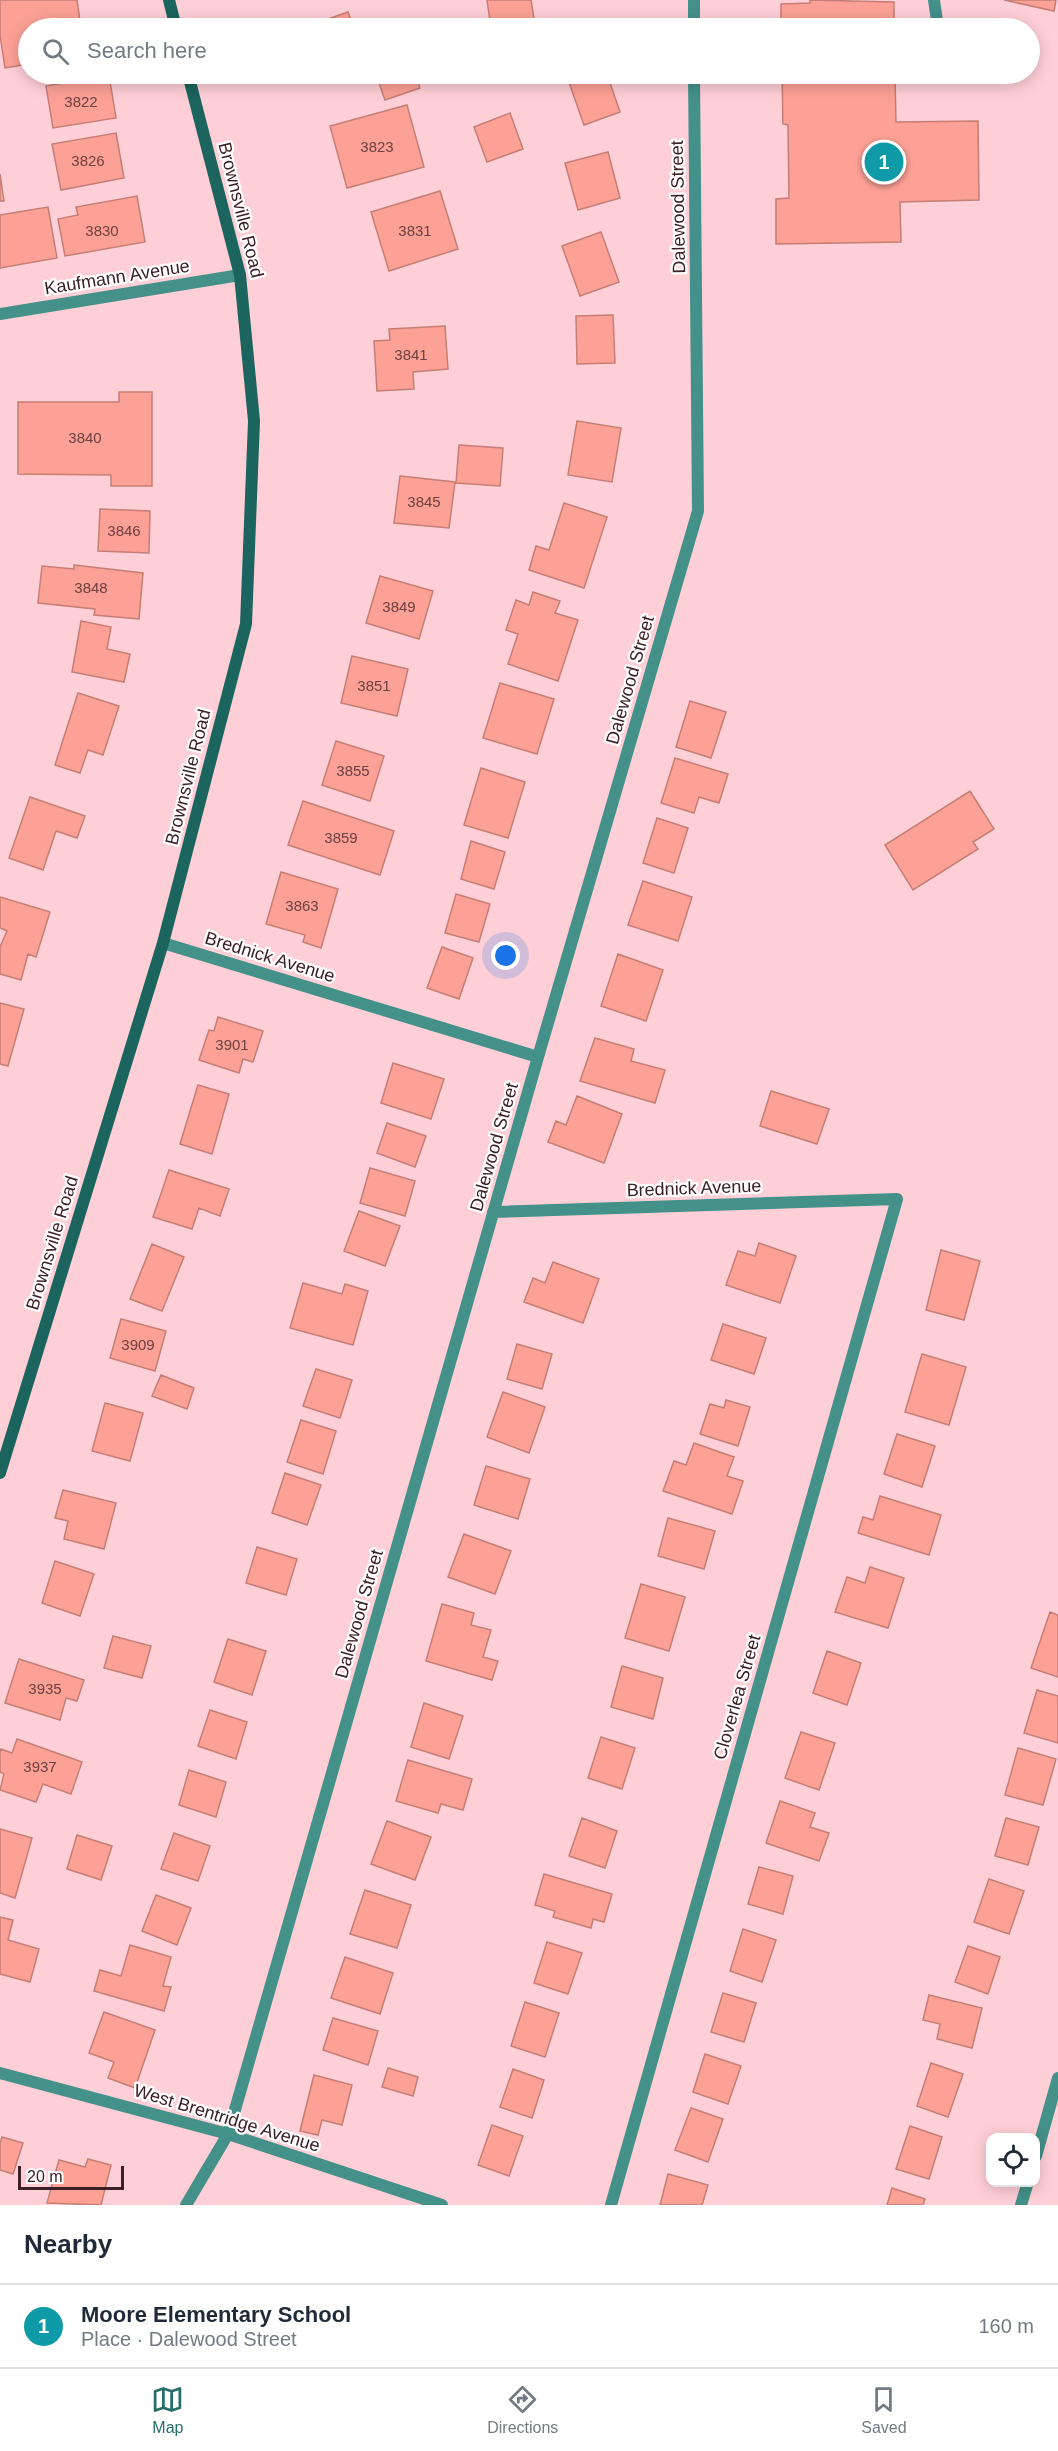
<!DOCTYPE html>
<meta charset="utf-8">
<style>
:root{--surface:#fff;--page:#f2f2f3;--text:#1f2937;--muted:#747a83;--line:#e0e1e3;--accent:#266f69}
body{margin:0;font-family:Helvetica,sans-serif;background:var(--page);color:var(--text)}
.controls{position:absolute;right:18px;bottom:18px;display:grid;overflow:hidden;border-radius:12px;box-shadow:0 3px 15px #0003}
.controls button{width:54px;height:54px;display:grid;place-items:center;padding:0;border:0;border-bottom:2px solid var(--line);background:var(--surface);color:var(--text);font:30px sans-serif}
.scale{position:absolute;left:18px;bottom:15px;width:106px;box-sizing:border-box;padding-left:6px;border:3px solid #3d2026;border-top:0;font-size:16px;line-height:21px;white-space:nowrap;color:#3d2026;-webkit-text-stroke:4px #fefefe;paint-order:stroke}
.you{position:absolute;left:506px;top:956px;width:21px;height:21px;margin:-15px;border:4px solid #fff;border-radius:50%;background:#1a73e8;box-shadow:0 0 0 9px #1a73e833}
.badge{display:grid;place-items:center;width:39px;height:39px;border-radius:50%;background:var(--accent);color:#fff;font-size:20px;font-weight:700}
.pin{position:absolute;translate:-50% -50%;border:3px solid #fff;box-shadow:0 2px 6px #0006}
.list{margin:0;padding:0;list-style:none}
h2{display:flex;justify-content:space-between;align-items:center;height:78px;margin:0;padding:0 24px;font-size:26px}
h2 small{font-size:20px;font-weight:400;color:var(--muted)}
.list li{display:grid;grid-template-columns:39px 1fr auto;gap:18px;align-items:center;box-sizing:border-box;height:84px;padding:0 24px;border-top:2px solid var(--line)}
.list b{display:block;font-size:22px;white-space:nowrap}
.list p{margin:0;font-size:20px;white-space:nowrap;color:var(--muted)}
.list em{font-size:20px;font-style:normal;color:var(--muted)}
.icon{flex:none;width:33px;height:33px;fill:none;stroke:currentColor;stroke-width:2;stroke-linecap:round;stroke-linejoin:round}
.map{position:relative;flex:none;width:1058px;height:2205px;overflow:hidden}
.search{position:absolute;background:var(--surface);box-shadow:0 3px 15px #0003;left:18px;right:18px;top:18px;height:66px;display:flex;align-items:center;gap:15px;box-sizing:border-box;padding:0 21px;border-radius:33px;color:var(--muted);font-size:22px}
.sheet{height:162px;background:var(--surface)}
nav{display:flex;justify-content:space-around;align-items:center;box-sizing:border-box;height:84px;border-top:2px solid var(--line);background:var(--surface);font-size:16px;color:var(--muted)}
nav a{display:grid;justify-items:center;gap:3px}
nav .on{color:var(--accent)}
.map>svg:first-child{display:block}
.building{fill:#fda196;stroke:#c57e75;stroke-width:1.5}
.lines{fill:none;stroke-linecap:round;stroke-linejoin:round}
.lane{stroke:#44918a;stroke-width:12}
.street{stroke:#44918a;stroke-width:12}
.secondary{stroke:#1c645e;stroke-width:12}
.labels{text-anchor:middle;stroke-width:4.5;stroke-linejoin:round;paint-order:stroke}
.number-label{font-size:15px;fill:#6d4042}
.street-label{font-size:18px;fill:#3d2026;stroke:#fefefe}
</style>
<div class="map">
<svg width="1058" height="2205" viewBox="0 0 1058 2205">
<rect width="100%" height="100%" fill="#ffcfd7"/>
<path class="building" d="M0,0h77l4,28h-53v36l-23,4 -5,-33z
M487,0h44l4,25 -44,3z
M810,0l84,2v26h-113v-24l29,-1z
M1004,0h52l-2,11z
M348,12l6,16 13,-4 1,4h-52l-2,-4z
M331,74h28l-25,8z
M376,74h39l5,14 -35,12z
M566,74h41l13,38 -36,13z
M782,74h113l1,48 82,-1 1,79 -79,2 1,40 -125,2v-45l13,-1 -1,-73 -5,-1z
M109,75l7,43 -63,10 -7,-42z
M407,105l17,62 -77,21 -17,-62z
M510,113l13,36 -36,13 -13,-35z
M116,133l8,45 -63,12 -9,-46z
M608,152l12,46 -42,12 -13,-47z
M0,174l4,27h-4z
M440,191l18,58 -69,22 -18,-59z
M137,196l8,46 -80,14 -7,-37 20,-4 -2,-8z
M48,207l9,51 -57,10v-53z
M601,232l18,50 -39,14 -18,-50z
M613,315l2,48 -38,1 -1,-48z
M445,326l3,43 -35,3 1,17 -37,2 -3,-50 16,-1 -1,-11z
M119,392h33v94h-41v-11l-93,-1v-72h101z
M577,421l44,7 -9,54 -44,-7z
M459,445l44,3 -3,38 -44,-3z
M400,476l55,6 -6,46 -55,-5z
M564,503l43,14 -23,71 -55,-18 7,-24 13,4z
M100,509l50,2 -1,42 -51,-2z
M74,565l69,8 -4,46 -45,-4 1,-6 -57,-6 4,-37 32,3z
M380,576l53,15 -14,48 -53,-16z
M533,592l27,9 -5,12 23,7 -20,61 -50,-17 10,-30 -12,-4 10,-30 13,5z
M81,621l30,6 -4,22 23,5 -6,28 -52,-10z
M352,656l56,13 -11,47 -56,-13z
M500,683l54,16 -17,55 -54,-16z
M78,693l41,13 -16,49 -15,-5 -8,23 -25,-8z
M690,701l36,11 -15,46 -35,-11z
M336,741l48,15 -14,45 -48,-16z
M675,758l53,16 -9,29 -20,-6 -5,16 -33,-10z
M481,768l44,14 -17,56 -44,-13z
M970,791l24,38 -21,13 5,7 -65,41 -28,-45z
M30,797l55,19 -8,22 -21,-7 -13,39 -34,-12z
M303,801l91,30 -14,44 -92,-30z
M657,818l31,10 -14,45 -31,-10z
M471,841l34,11 -11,37 -33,-10z
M281,872l57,17 -17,59 -18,-6 2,-7 -39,-11z
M643,881l49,16 -14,44 -50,-16z
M456,894l34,10 -11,38 -34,-9z
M0,897l50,15 -14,45 -8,-3 -7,26 -21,-6v-27l7,-16 -7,-3z
M442,947l31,11 -14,41 -32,-11z
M618,954l45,16 -17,51 -45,-15z
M0,1003l24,6 -16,57 -8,-2z
M218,1017l45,14 -10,31 -10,-3 -4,14 -40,-13 10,-30 5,1z
M595,1038l39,11 -3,12 34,9 -10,33 -75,-22z
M393,1063l51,16 -13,40 -50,-16z
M198,1085l31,9 -17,60 -32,-10z
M771,1091l58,18 -12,35 -57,-18z
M577,1096l45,18 -18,49 -56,-21 8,-21 10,4z
M387,1123l39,13 -11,31 -38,-14z
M370,1168l45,13 -10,35 -45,-13z
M169,1170l60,19 -9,27 -21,-8 -7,21 -39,-12z
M359,1211l41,15 -15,40 -41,-15z
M759,1243l37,13 -16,47 -54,-18 12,-34 17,5z
M152,1244l32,13 -22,54 -32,-12z
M941,1250l39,11 -16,59 -38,-10z
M553,1262l46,17 -16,44 -59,-21 9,-24 12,5z
M303,1283l39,11 3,-10 23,7 -15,54 -63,-17z
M121,1319l45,12 -11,40 -45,-13z
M723,1324l43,14 -12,36 -43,-14z
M517,1344l35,10 -10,35 -35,-10z
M922,1354l44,13 -17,58 -44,-13z
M316,1369l36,11 -12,38 -37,-12z
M161,1375l33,13 -7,21 -35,-13z
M503,1392l42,15 -16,46 -42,-16z
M726,1400l24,7 -12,39 -38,-12 10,-30 14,4z
M105,1403l38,10 -13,48 -38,-10z
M301,1420l35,11 -13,43 -36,-12z
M897,1434l38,12 -13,41 -38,-13z
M694,1443l40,14 -7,19 16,5 -11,33 -69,-23 11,-30 12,4z
M486,1466l44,13 -12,40 -44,-14z
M285,1473l36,12 -14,40 -35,-12z
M63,1490l53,13 -12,46 -40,-10 4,-18 -13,-3z
M880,1496l61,19 -12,40 -71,-22 5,-16 10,3z
M668,1518l47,13 -11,38 -46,-13z
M464,1534l47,17 -16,43 -47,-17z
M257,1547l40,12 -11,36 -40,-12z
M55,1561l39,13 -14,42 -38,-13z
M870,1567l34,11 -16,50 -53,-16 12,-35 18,6z
M641,1584l44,13 -16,54 -44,-13z
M442,1604l32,9 -3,12 20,5 -8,27 15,4 -6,19 -66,-19z
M1050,1612l8,3v62l-27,-9z
M113,1636l38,10 -9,32 -38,-10z
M228,1639l38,12 -14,44 -38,-13z
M827,1651l34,12 -14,42 -34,-12z
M19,1659l65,21 -7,21 -11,-3 -6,22 -55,-17z
M622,1666l41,12 -10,41 -42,-12z
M1037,1690l21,6v47l-34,-10z
M424,1703l39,13 -14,43 -38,-12z
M210,1710l37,12 -11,37 -38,-13z
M801,1732l34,11 -16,47 -34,-12z
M601,1737l34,11 -13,41 -34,-11z
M17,1739l65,23 -11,32 -28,-10 -7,18 -36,-12 4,-16 -4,-2v-20l1,-3 11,4z
M1018,1748l38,11 -13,46 -38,-10z
M408,1760l64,19 -9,31 -22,-6 -3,9 -42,-12z
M189,1770l37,12 -10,35 -37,-12z
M780,1801l35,12 -5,14 19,6 -10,28 -53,-18z
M582,1818l35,13 -12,37 -36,-12z
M1006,1818l33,9 -11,38 -33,-9z
M387,1821l44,16 -16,43 -44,-16z
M0,1829l32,9 -17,60 -15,-5z
M174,1833l36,13 -12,35 -37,-12z
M77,1835l35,11 -11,34 -34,-11z
M759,1867l34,9 -10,38 -35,-10z
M544,1874l68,20 -8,28 -11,-3 -2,9 -38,-11 2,-6 -20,-6z
M989,1879l35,12 -15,43 -35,-12z
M365,1890l46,15 -14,43 -47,-14z
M156,1895l35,13 -14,37 -35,-14z
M0,1917l13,3 -5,20 31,9 -9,33 -30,-8z
M743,1929l33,11 -14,42 -32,-11z
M547,1942l35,11 -14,41 -34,-11z
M130,1945l41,12 -8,29 8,1 -7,24 -70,-20 6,-21 21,6z
M968,1946l32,11 -12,37 -33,-12z
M345,1957l48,16 -13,41 -49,-16z
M723,1993l33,10 -12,39 -33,-10z
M929,1995l53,13 -10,40 -35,-9 3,-15 -17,-4z
M525,2002l34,11 -14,44 -34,-11z
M104,2012l51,18 -20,58 -27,-10 6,-16 -25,-9z
M333,2018l45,13 -10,34 -45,-15z
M705,2054l36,12 -13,38 -35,-12z
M931,2063l32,11 -15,43 -31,-11z
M388,2068l30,9 -5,19 -31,-9z
M513,2069l31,11 -12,38 -32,-11z
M314,2075l38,10 -10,40 -20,-5 -4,15 -18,-4z
M691,2108l32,11 -15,43 -33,-12z
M492,2125l31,11 -14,40 -31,-11z
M910,2126l32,11 -13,42 -33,-10z
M2,2137l21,6 -10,31 -13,-4v-27z
M88,2159l23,6 -10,40 -54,-2 12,-43 26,7z
M668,2174l40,11 -6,20h-42z
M892,2188l33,11 -2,6h-36z"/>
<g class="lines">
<path class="lane" d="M934,0l4,28"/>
<path class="street" d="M694,0v28
M0,314l240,-39
M163,943l375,114
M493,1212l404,-13 -286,1006
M0,2073l228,61 214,71
M1036,2156l22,-78
M186,2205l42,-71 310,-1077 160,-546 -4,-437
M1021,2205l7,-23"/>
<path class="secondary" d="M169,0l7,28
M0,1473l163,-530 83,-319 8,-203 -14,-146 -52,-201"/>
</g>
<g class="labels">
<g class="number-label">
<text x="81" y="107">3822</text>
<text x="377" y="152">3823</text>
<text x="88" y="166">3826</text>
<text x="102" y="236">3830</text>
<text x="415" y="236">3831</text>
<text x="411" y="360">3841</text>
<text x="85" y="443">3840</text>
<text x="424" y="507">3845</text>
<text x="124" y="536">3846</text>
<text x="91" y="593">3848</text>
<text x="399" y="612">3849</text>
<text x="374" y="691">3851</text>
<text x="353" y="776">3855</text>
<text x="341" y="843">3859</text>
<text x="302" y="911">3863</text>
<text x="232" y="1050">3901</text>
<text x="138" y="1350">3909</text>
<text x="45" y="1694">3935</text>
<text x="40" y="1772">3937</text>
</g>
<g class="street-label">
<text transform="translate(678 207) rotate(-91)" y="6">Dalewood Street</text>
<text transform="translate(241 210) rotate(76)" y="6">Brownsville Road</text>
<text transform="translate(117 277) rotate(-9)" y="6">Kaufmann Avenue</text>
<text transform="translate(630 680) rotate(-74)" y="6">Dalewood Street</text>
<text transform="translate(188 777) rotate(-76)" y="6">Brownsville Road</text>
<text transform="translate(270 957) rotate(17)" y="6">Brednick Avenue</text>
<text transform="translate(494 1147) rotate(-74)" y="6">Dalewood Street</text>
<text transform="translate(694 1188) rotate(-2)" y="6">Brednick Avenue</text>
<text transform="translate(52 1243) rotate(-73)" y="6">Brownsville Road</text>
<text transform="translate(359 1614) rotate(-74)" y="6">Dalewood Street</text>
<text transform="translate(737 1697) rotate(-74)" y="6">Cloverlea Street</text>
<text transform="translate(227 2118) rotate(17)" y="6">West Brentridge Avenue</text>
</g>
</g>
</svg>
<div class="controls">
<button><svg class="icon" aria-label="locate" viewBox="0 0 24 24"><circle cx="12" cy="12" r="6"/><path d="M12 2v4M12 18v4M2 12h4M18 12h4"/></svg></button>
</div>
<div class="scale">20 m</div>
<div class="you"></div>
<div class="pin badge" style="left:884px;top:162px;background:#0f9aa8">1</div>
<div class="search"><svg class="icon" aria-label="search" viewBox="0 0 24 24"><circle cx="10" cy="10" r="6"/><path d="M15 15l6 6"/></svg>Search here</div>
</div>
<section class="sheet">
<h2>Nearby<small></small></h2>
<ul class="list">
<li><span class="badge" style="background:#0f9aa8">1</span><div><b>Moore Elementary School</b><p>Place · Dalewood Street</p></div><em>160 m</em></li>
</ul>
</section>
<nav>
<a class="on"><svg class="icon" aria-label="map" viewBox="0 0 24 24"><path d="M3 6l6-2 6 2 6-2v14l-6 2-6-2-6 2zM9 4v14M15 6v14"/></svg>Map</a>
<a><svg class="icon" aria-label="directions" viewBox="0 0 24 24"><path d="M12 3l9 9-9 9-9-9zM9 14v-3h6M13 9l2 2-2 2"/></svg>Directions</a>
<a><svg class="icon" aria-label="saved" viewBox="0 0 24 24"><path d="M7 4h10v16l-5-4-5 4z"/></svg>Saved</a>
</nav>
